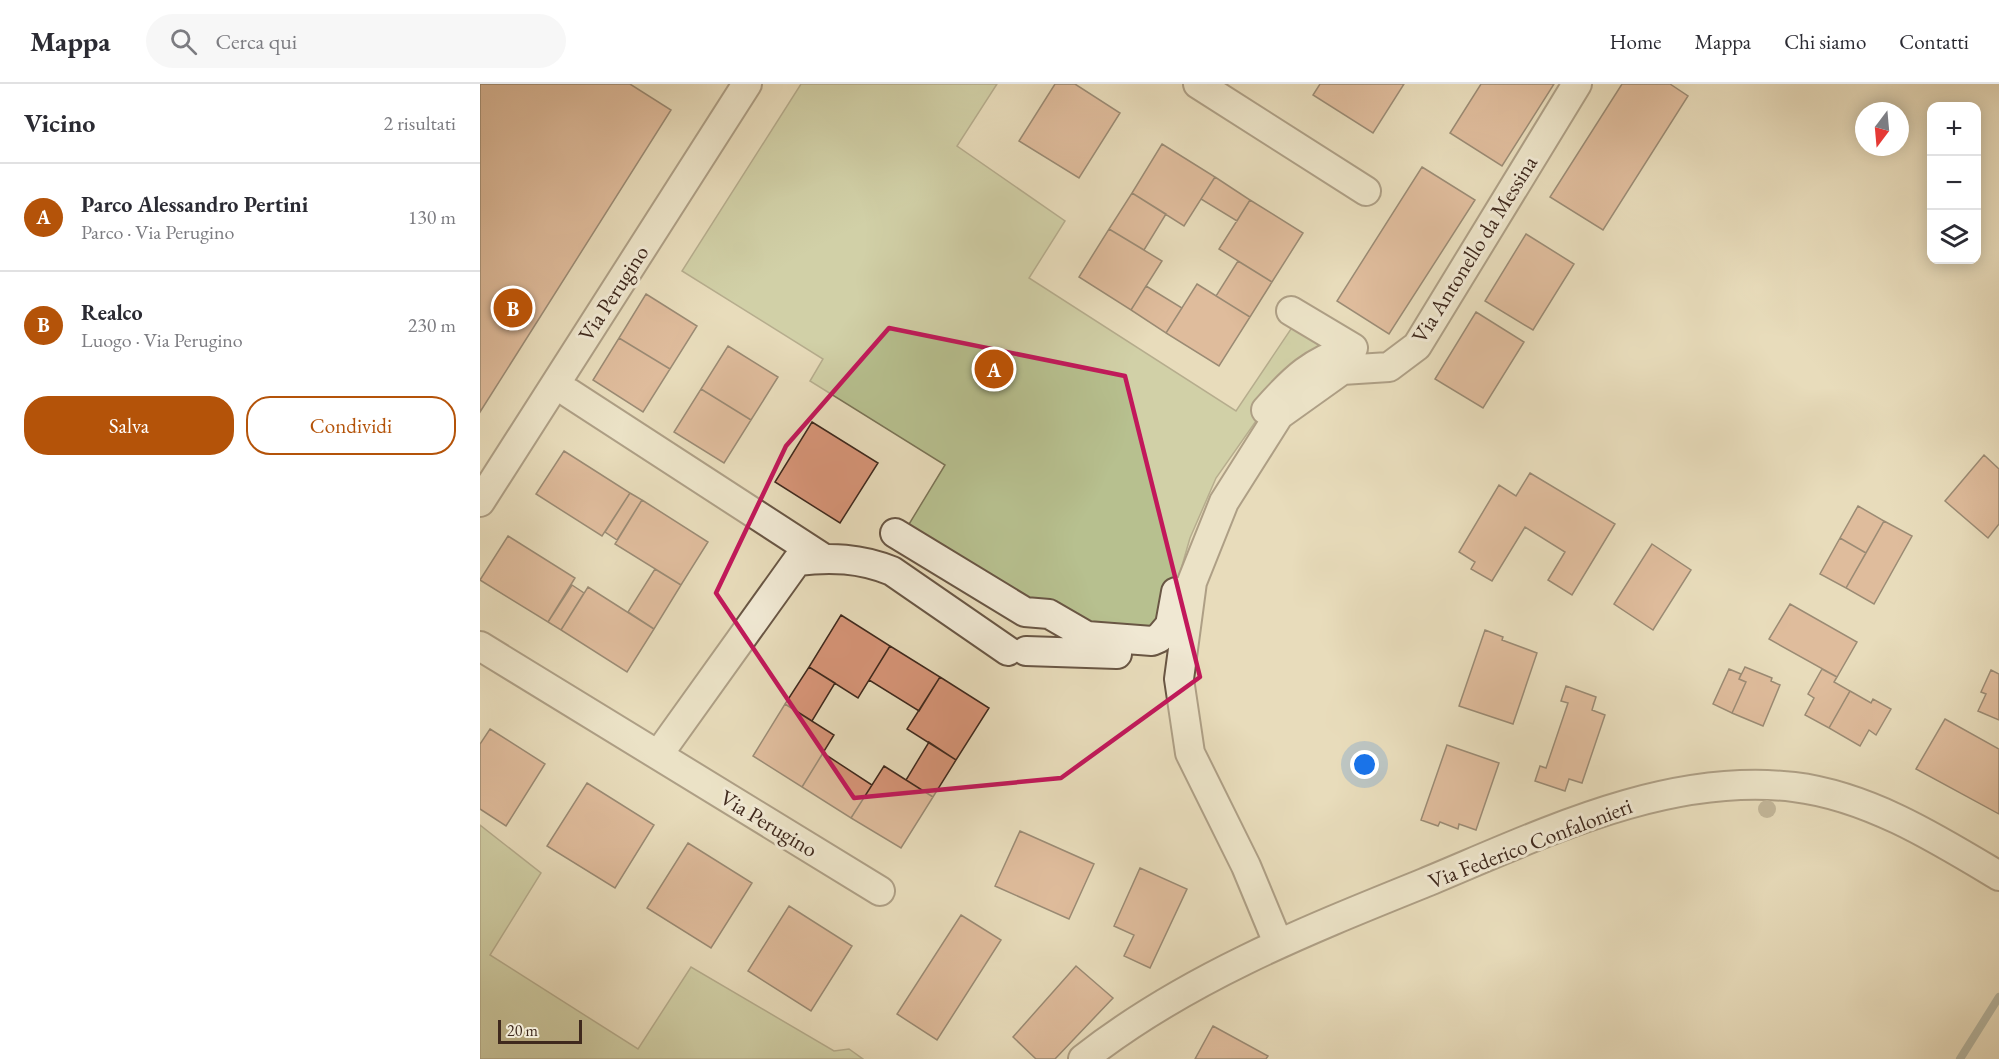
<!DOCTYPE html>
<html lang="it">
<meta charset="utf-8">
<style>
:root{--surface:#fff;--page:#f7f7f7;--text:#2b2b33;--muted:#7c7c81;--line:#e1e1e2;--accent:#b45309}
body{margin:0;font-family:"EB Garamond",serif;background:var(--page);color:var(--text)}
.controls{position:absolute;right:18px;top:18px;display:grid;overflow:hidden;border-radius:12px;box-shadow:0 3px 15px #0003}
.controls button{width:54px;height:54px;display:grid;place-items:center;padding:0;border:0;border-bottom:2px solid var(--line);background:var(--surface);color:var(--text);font:30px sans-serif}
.compass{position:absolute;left:1375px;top:18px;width:54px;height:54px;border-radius:50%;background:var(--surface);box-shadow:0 3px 15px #0003;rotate:196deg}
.scale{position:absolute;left:18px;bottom:15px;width:84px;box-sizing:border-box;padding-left:6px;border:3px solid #3f291d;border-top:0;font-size:16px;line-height:21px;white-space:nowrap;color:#3f291d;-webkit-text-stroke:4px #f0e8d3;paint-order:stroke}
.you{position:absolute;left:885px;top:681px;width:21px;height:21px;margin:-15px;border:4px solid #fff;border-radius:50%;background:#1a73e8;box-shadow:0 0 0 9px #1a73e833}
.badge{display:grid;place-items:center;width:39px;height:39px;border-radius:50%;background:var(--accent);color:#fff;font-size:20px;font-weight:700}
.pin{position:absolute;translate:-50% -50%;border:3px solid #fff;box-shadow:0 2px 6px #0006}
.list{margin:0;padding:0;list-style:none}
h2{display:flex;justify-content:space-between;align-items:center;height:78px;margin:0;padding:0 24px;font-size:26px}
h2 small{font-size:20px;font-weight:400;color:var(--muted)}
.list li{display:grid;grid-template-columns:39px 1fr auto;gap:18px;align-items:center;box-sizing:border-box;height:108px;padding:0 24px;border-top:2px solid var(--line)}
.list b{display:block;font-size:22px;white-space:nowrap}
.list p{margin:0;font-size:20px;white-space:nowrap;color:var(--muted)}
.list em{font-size:20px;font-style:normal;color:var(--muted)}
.actions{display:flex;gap:12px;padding:18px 24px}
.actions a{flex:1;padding:14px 0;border:2px solid var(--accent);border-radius:24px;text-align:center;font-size:21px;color:var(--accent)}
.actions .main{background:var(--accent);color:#fff}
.icon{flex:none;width:33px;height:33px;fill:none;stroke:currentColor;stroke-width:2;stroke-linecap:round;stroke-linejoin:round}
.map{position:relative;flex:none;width:1519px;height:975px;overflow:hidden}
header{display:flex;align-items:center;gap:36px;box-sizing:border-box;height:84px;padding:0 30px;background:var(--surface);border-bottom:2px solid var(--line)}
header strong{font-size:28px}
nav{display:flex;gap:33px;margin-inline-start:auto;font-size:21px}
.search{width:420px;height:54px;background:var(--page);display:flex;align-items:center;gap:15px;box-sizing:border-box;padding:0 21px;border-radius:33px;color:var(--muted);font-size:22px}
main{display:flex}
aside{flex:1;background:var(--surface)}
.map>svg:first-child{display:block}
.green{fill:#b7c08f;stroke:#7b7456;stroke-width:1.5}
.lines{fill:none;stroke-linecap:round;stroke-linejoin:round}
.stream{stroke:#758079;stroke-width:8}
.building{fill:#d69477;stroke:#3f291d;stroke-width:1.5}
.street-casing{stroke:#695644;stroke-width:32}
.street{stroke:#f0e8d3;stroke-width:28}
.tree{fill:#988a71}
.marked{fill:none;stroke:#c2185b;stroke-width:4.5;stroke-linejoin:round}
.labels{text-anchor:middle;stroke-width:6;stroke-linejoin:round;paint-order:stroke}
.street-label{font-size:22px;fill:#3f291d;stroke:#f0e8d3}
</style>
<header>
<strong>Mappa</strong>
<div class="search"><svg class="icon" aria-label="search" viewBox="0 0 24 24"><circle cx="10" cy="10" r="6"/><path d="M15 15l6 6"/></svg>Cerca qui</div>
<nav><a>Home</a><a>Mappa</a><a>Chi siamo</a><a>Contatti</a></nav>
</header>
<main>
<aside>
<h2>Vicino<small>2 risultati</small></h2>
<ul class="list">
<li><span class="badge">A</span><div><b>Parco Alessandro Pertini</b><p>Parco · Via Perugino</p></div><em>130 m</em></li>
<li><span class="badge">B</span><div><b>Realco</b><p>Luogo · Via Perugino</p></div><em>230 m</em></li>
</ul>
<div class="actions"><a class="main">Salva</a><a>Condividi</a></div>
</aside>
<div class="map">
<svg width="1519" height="975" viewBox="0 0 1519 975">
<rect width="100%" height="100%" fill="#e8dcbb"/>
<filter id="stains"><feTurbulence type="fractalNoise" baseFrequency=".00333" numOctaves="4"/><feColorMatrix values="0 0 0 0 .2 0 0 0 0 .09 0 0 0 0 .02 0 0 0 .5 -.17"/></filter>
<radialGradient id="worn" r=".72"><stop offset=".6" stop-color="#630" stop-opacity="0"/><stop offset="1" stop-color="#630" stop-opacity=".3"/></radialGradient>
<path class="green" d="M321,0h196l-40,62 108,75 -36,57 207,133 63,-94 52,31 -88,63 -47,67 -26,60 -17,59 -15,40 -60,-1 -195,-102 42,-69 -135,-84 13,-22 -141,-88z
M0,741l61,48 -51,82 148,94 53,-82 143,84 15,-2 14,10h-383z"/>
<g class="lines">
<path class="stream" d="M1480,975l39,-62"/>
</g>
<path class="building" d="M0,0h150l41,26 -191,302z
M575,0h20l45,29 -41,65 -60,-37z
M840,0h84l-31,49 -60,-38z
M1001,0h73l-52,82 -52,-33z
M1142,0h48l18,12 -85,134 -53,-33z
M682,60l53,33 -31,49 -52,-33z
M942,83l53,33 -86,134 -52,-33z
M735,93l35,23 -13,21 -36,-22z
M652,109l34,21 -22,36 -35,-21z
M770,116l53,33 -31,49 -53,-33z
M629,145l53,32 -31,49 -52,-33z
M1046,150l48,30 -41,66 -48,-29z
M758,177l34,21 -22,35 -34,-21z
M717,200l53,33 -31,49 -53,-33z
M666,202l36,22 -16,25 -35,-23z
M166,210l51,32 -27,43 -51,-31z
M996,228l48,30 -41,66 -48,-29z
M139,254l51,31 -27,43 -50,-32z
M248,262l50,31 -27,43 -50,-31z
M221,305l50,31 -27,43 -50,-31z
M332,338l66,41 -38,60 -65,-41z
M84,367l66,42 -28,43 -66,-42z
M1504,371l15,14v55l-11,14 -43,-37z
M1050,389l85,51 -43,71 -24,-15 17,-28 -40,-25 -33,54 -21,-12 4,-7 -16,-10 40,-67 17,11z
M150,409l12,7 -25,40 -12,-8z
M162,416l66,42 -27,43 -66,-41z
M1378,422l26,15 -18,32 -26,-15z
M1404,437l28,15 -38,68 -28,-16z
M28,452l67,42 -27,44 -68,-42z
M1360,454l26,15 -20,35 -26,-14z
M1172,460l39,26 -38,60 -39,-26z
M175,485l26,16 -27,44 -26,-17z
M92,501l12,8 -23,37 -13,-8z
M108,503l66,42 -27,43 -66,-42z
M1310,520l67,38 -20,35 -68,-38z
M361,531l49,31 -32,52 -49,-31z
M1005,546l18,7 -1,3 35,13 -24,71 -54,-18z
M410,562l50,31 -21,34 -50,-31z
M329,583l26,16 -23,38 -27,-17z
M1265,583l27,11 -1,3 9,4 -17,41 -31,-13 14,-31 -7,-3z
M1249,585l12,5 -2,5 7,3 -14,31 -19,-9z
M1342,585l15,8 -3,5 16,9 -21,37 -24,-13 9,-17 -6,-4z
M1511,586l8,4v46l-21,-9 8,-17 -5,-2z
M460,593l49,31 -33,52 -49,-31z
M1086,602l30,11 -4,13 13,5 -23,68 -13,-4 -4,12 -30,-10 5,-15 6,2 22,-65 -7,-2z
M1370,607l21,12 2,-4 18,10 -15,26 -7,-5 -9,16 -31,-18z
M305,620l49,31 -32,52 -49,-31z
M1465,635l54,30v65l-83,-45z
M10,645l55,35 -39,62 -26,-17v-65z
M449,658l27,18 -23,37 -27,-17z
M967,661l52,18 -23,67 -17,-6 -1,5 -18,-7 -2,4 -17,-6z
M343,669l49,32 -21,33 -49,-31z
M404,682l49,31 -32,51 -50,-30z
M107,699l67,42 -39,63 -68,-42z
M540,747l74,33 -25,55 -74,-33z
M208,759l64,40 -41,65 -64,-40z
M660,784l47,21 -37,79 -26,-12 10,-21 -20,-9z
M309,822l63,40 -41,65 -63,-40z
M481,831l40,25 -64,100 -40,-26z
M596,882l37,32 -58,61h-19l-23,-22z
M733,942l55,30 -2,3h-71z"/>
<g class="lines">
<defs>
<path id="street" d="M718,0l168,107
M89,309l254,165
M786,326c29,-33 45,-48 87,-62l-62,-37
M0,418l267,-418
M415,449l130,79 24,2 38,22 65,5 7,-3 11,-13 6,-33
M0,562l400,245
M546,567l91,3
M178,671l139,-194c34,-4 63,-3 95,10l116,80
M798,859l-32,-77 -56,-113 -11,-74 13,-97 32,-80 55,-87 63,-45 47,-3 28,-21 160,-262
M603,975c102,-80 222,-128 341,-176 116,-48 241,-111 370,-96 74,9 142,51 205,89"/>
</defs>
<use href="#street" class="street-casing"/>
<use href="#street" class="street"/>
</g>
<circle class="tree" cx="1287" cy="725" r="9"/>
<path d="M0 0H1519V975H0ZM409,244l236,48 75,301 -139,101 -207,20 -138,-205 70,-147z" fill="#e8dcbb" fill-opacity=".55" fill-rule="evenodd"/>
<path class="marked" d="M409,244l236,48 75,301 -139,101 -207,20 -138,-205 70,-147z"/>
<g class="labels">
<g class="street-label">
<text transform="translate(994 165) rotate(-58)" y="8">Via Antonello da Messina</text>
<text transform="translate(133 209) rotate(-57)" y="8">Via Perugino</text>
<text transform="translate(289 739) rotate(31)" y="8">Via Perugino</text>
<text transform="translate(1050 759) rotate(-21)" y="8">Via Federico Confalonieri</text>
</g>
</g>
<rect width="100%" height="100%" filter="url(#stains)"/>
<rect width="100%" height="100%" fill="url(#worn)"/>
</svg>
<div class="controls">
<button>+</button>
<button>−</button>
<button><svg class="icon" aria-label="layers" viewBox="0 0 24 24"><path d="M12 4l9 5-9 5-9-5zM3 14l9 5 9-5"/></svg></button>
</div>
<svg class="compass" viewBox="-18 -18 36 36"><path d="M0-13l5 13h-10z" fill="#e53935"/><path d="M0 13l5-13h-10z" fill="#7c7c81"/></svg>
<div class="scale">20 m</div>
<div class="you"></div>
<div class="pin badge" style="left:514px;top:285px">A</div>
<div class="pin badge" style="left:33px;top:224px">B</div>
</div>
</main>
